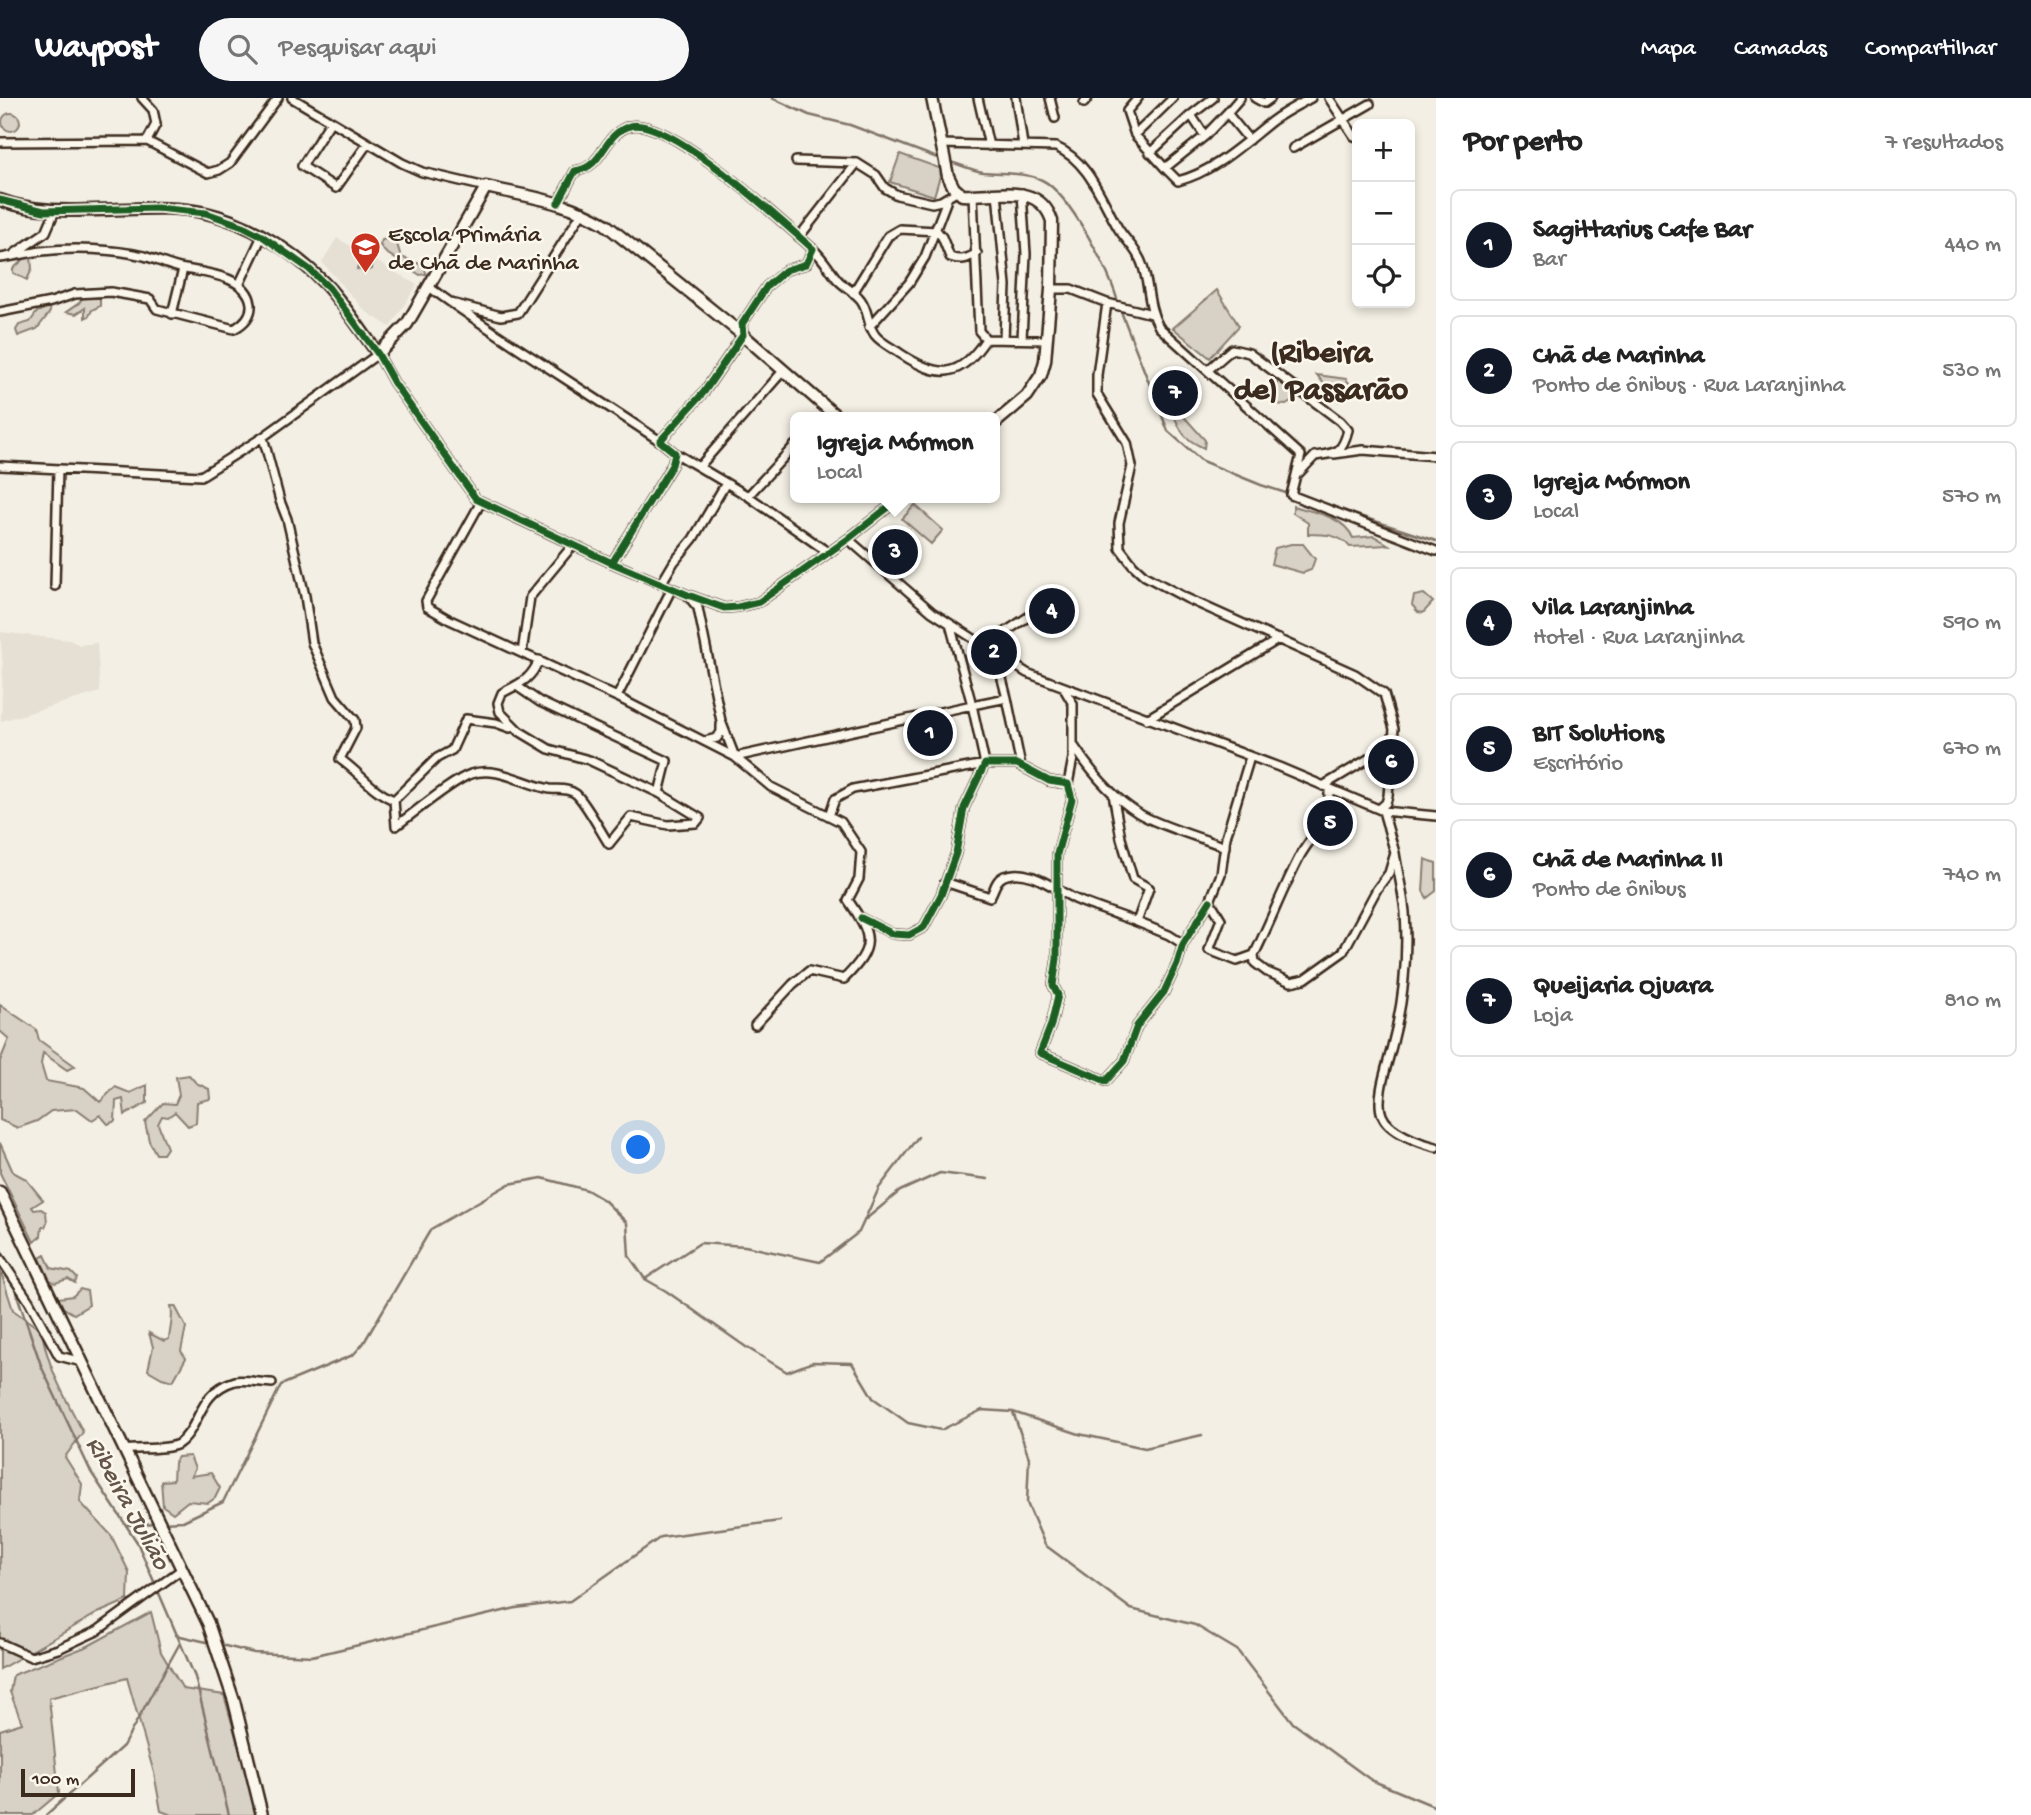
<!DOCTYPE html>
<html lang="pt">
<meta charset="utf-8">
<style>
:root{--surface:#fff;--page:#f6f6f6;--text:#222;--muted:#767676;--line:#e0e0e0;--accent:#111827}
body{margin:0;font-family:"Gochi Hand",sans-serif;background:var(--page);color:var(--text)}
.controls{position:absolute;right:21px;top:21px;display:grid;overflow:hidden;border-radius:10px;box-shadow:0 4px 10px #0003}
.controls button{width:63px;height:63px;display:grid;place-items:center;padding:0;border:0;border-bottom:2px solid var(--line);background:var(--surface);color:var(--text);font:35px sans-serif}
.scale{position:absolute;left:21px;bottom:18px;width:114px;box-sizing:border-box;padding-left:7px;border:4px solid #3b2a1e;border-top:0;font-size:19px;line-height:24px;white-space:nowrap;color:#3b2a1e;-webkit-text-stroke:5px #fbf7ec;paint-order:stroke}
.you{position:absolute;left:639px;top:1050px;width:24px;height:24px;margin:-18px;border:5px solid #fff;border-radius:50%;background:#1a73e8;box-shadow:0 0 0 10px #1a73e833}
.badge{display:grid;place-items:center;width:46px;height:46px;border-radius:50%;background:var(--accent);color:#fff;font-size:23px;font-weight:700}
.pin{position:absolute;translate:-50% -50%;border:4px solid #fff;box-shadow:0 2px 7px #0006}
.popup{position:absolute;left:790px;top:314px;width:210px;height:91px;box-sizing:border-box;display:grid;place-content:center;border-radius:10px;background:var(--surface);filter:drop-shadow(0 2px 5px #0005);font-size:23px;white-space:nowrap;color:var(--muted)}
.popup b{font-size:26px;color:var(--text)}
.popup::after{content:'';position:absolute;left:50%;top:100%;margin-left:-14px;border:14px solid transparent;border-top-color:var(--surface)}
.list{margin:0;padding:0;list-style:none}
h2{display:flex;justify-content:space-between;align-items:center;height:91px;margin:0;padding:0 28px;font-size:30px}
h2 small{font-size:23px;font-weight:400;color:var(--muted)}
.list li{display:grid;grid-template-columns:46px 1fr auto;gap:21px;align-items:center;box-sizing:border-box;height:112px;margin:0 14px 14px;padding:0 14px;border:2px solid var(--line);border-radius:10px}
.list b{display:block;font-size:26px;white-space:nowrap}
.list p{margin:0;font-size:23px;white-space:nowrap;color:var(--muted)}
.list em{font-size:23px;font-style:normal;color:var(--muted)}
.icon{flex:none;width:38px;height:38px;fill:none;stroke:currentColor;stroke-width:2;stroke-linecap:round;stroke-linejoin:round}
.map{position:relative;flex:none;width:1436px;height:1717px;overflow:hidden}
header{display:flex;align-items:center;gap:42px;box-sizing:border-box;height:98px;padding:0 35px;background:var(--accent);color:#fff}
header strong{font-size:33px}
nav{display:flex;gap:38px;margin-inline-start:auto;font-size:24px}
.search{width:490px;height:63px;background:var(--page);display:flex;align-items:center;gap:18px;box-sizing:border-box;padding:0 24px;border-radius:38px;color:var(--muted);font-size:26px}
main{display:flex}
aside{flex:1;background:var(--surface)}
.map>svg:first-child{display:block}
.built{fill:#e5dfd4}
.green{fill:#d8d1c6;stroke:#8a7e72;stroke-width:2}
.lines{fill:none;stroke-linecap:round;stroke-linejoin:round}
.stream{stroke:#817468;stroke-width:2.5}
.street-casing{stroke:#3b2a1e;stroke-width:12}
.secondary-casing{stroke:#3b2a1e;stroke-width:15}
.street{stroke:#fbf7ec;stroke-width:7}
.secondary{stroke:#fbf7ec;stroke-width:10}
.cycleway-casing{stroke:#fbf7ec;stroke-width:11}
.cycleway{stroke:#1b5e20;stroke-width:7}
.labels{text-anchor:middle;stroke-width:5;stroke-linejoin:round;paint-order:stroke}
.poi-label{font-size:24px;fill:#3b2a1e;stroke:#fbf7ec;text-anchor:start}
.water-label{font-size:26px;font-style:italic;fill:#645549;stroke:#fbf7ec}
.district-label{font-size:32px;font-weight:bold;fill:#3b2a1e;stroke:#fbf7ec}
</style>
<header>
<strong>Waypost</strong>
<div class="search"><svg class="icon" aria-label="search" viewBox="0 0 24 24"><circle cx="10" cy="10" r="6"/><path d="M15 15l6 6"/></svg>Pesquisar aqui</div>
<nav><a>Mapa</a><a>Camadas</a><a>Compartilhar</a></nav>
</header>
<main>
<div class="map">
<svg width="1436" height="1717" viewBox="0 0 1436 1717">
<rect width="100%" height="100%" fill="#f3efe4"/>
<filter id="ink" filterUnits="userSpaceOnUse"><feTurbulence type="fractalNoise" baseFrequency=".0143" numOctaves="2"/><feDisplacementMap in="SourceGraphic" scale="14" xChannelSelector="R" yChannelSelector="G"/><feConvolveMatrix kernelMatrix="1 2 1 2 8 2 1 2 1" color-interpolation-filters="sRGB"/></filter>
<g filter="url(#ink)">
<path class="built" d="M337,140l80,47 -27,42 -25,-16 -43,-49z
M0,534l69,8 11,5 17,-2 3,49 -99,29 2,-54z"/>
<path class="green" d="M2 24a9 9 0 1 1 18 0a9 9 0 1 1-18 0Z
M900,56l42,15 -8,27 -44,-14z
M395,139l6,20 24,9 1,8 -6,1 -35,-23 -5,-7 2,-5z
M368,154l5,4 -1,13 -6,2 -9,-2 3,-12z
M31,159l1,12 -5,11 -14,-7v-4l12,-11z
M1217,192l22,36 -29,32 -37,-30z
M83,199l17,1v8l-8,4 -3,6 -4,2v-10l-9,6 -10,-2 13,-9z
M49,209l1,5 -13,17 -19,7 -2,-6 3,-5 11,-3 7,-10z
M1317,277l29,4 11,15 -18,7 -6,-5 2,-11h-10z
M1280,282l3,5 10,4 6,8 -13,8 -11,-1c-5,-11 -4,-15 5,-24z
M1179,313l26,29 -1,8c-20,-9 -23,-15 -31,-35z
M915,407l28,25 -12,14 -29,-25z
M1293,408c20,6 51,10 60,32l21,-2 15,9 -39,2c-11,-13 -25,-13 -42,-13v-11l-15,-10z
M1291,446h12l12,15 -4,11 -8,3 -32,-9 4,-16z
M1424,496l9,8 -10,11 -5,-1 -6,-7 2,-9z
M1425,761l11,4v28l-9,7 -4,-7z
M0,907l36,24 3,11 36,26 -8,4 -24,-17 -2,11 5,17 38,7 16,14 15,-15 15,6 17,-8v18l-22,12 -2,-16 -7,2 -1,20 -7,3 -8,-9 -8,5 -15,-11 -26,2 -14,10 -19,7 -18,-8v-59l9,-22 -9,-8z
M189,977l7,8 13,6 1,10 -13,3 -1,21 -8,3 -13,-14 -7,5 -6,-1 -4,8 9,24 -4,6h-7l-7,-13 -4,-19 18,-19 12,1 4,-9 -3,-18z
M0,1045l13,29 13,7 17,21 -11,7 2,3 7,-1 5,3 1,11 -2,4h-3l-1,9 -7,6 -34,-69z
M45,1157l6,13 20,4 6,6 -2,5 -7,-4 -13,4 -6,-4 -9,-21z
M0,1171l13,41 29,21c5,36 24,68 41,101l-18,25 17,27 -2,18 31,33 18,37 -1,28 -30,13 -98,56z
M80,1191l7,2 2,14 -15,9 -12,-7 -4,-9 15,-2z
M171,1208h4l11,21 -5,24 5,7 -13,23 -11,-3 -14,-8 5,-23 -4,-14 15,8 5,-2c1,-12 5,-22 2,-33z
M190,1358l5,13 -4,7 20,-3 9,15 -5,10 -7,5 -20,-2 -15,12 -10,-7 -2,-25 12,-1 1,-17 4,-6z
M151,1514l10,40 22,37 41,6 34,120h-86l-11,-4 -7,-38 -27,-95 -78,20 10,95 -26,22h-33v-85l22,-7 -12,-31 3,-17 75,-29z"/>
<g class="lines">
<path class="stream" d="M772,0l37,17 41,10 90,34
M947,63c12,3 24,9 36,11 20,2 41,0 59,8 27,13 70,95 76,123
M1120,211l48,122 34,30 59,24 28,9
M1326,407l110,36
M866,1121l34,-28 40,-18 48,6
M0,1151l4,8
M645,1181l55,-36 45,3 75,16 39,-30 20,-44 39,-51
M13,1185l29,85 49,104 46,70 58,135 34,138
M1013,1314l66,22 66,14 57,-13
M162,1424l21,-1 40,-19 58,-117 72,-30 10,-11 68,-115 78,-45 33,-6 45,12 17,10 23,23 2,33 16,23 21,12 80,56 41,25 26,-10 39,1 21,35 35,25 33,7 41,-20 31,2 16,46 -2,45 18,42 86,64 64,16 42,25 56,73 78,57 65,27
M127,1427l29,-2
M176,1537l35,8
M217,1546l37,9 58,3 204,-48 54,-7 91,-64 119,-16
M46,1717l77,-69 57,-103"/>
<defs>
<path id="street" d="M142,0l11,12 3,14 -9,17
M292,0l110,65 20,9 64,15
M978,0l11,48
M1016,0l7,47
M1050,0l5,20
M1138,0l-11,13 8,24 38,-37
M1255,0l9,5 7,-5
M1329,0l25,38 3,1
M1084,5l4,-5
M1227,15l13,-15
M1191,17l22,-17
M331,23l-29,45 34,22 32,-45
M1135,37l30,33 40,-32 -14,-21 -41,38
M1205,38l22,-23 22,27
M0,44l147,-1 61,32 11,-3 11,-7 48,-65
M942,46l114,3c33,14 45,52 62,81 8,13 19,21 24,36 8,22 5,42 17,63l142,128 -10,40 145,56
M1293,50l77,-44
M796,63l61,2
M1165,70l13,13c36,-9 66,-38 94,-60 12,-9 26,-16 39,-23
M997,95l9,92 -2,54
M973,97l6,136 7,8 60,1
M558,105l17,-32c30,-4 27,-37 55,-45 39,-10 152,96 183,123l-7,15 -20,6 -19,16 -25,38 1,11 -39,57 -44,49 15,12 -3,12 -60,98
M799,139l58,-74 19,12 9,13 12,7 35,8 9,-2 17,-10
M813,151c10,9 16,20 24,30 7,8 18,13 24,21 8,11 6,25 14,35 6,8 18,13 26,19 39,25 58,25 85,-15
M14,156l32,-22 9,-21
M0,160c14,-2 28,-5 42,-7 32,-4 71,-2 102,5 14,4 27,11 41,13 22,4 63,8 66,35 1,12 -8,20 -17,25l-77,-20 -7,-10 -39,-7 -36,2 -24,8 -51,10
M239,187l23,-49
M429,189c74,54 154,102 231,154
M1051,191h20l36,14 45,11
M853,195l35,-57 12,-7 37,2 5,6 8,20c11,4 17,2 27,-4
M1107,205l-10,72v19l30,49 5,23 -13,57 1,25 13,17 12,11 41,22 169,76 29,20 10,35 -6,67 -2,7 -7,6
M455,206l46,12 17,-3 65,-102
M172,216l11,-45
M869,229l40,-44 16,-26 23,-60
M1022,241l4,-85 -4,-61
M1208,272l24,-21 17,4 91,68 8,9c-6,23 -11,23 -33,26l-16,17
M263,339l17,64 7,18 18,77 7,47 23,54 20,23 1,8 -16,31c19,13 33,33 54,41
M675,355l73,43 81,57
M1334,356l29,-4 73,6
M0,368l201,10 62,-39 115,-83 16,29 82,116 136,64 76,32 36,13 14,-1 21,-5 89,-63 52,-41
M699,369l84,-96
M748,398l47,-51
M481,404l-55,99 1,6 23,13 167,77 118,60 -14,-36 -23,-113 -10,-12
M848,441l84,73 95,61 252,94 104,44 53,5
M661,486l13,-22 19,-23 33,-56
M55,488l3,-117
M950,526l22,81 35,-7 -11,-42
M984,548l65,-43
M522,555l8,-56 43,-52
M518,589l22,15 127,59 -8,32 -70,-33 -40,-11 -30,-18 -19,-19 -2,-9 4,-10c18,-10 28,-12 37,-33
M1063,589l10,17v54l-5,26
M617,599l55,-109
M1007,600l14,68
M1147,621l132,-80
M705,643l12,-3 4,-6v-7
M1074,648c17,26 37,50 64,67 21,13 62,24 87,34
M735,659l237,-52 13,59 -132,25 -18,10 -6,17
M735,659l36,30 70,35 20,30 -2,27 -11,21c25,36 28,47 -4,79l-35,-8 -16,13 -38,41
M1250,659l-24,80 -5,37 -11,27 11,18 -12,31 28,11 17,-6c16,-32 29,-67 46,-99 16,-28 30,-31 29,-68
M1323,688l70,-42
M1113,696l8,44 12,41 16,9 -12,34 32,13 14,9
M394,702l2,26c18,-13 57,-46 75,-52 26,-9 54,11 79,15 9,1 18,-1 26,5 10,9 25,38 33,50l22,-27 37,8 28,-2 4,-5 -41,-25
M394,702l43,-42 15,-8 14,-31 30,4 14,5
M1395,755c3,20 8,39 10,59 3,44 -2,92 -13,134 -4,17 -17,52 -10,69 6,17 38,28 54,32
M945,784l45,15c5,-8 5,-17 14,-21 24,-10 52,14 71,23 20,9 42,15 62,23
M861,820l32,16 16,1 15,-8 17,-32 15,-42 8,-45 21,-44h32l32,17 19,3 4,15 -15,55v105l-4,26 5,10 -7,30 -11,28 66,28 18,-20 13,-35 27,-34 13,-28 6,-20 27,-43
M1254,857l1,8 12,9 24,10 14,-3 38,-27 34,-63 12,-16 6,-20 -12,-42
M0,1160l29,43 30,55 23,6
M124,1352c14,-2 44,0 54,-6 23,-16 19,-52 57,-63 6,-2 29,2 37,2
M0,1545l31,14 27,-8 39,-18 85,-62"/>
<path id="secondary" d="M932,0l16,78 6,12 8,7c33,2 77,-14 90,26l-1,68 -6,72 -4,14 -14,21 -32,27
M0,102c41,15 83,10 126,9 26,-1 54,-2 80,4 44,10 90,40 121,73 19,21 35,46 51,68l29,-30 79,-137c44,10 80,14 119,37l138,111 94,82
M0,1094l208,431 26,78 28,114"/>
</defs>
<use href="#street" class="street-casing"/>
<use href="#secondary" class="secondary-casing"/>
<use href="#street" class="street"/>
<use href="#secondary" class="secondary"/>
<defs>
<path id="cycleway" d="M0,102l44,11 113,-3 49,5 37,13 19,10 47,33 20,19 49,66 16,29 82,116 136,64 76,32 36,13 14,-1 21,-5 89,-63 52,-41
M558,105l17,-32c30,-4 27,-37 55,-45 39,-10 152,96 183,123l-7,15 -20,6 -19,16 -25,38 1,11 -39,57 -44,49 15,12 -3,12 -60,98
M861,820l32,16 16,1 15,-8 17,-32 15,-42 8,-45 21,-44h32l32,17 19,3 4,15 -15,55v105l-4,26 5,10 -7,30 -11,28 66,28 18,-20 13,-35 27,-34 13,-28 6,-20 27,-43"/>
</defs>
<use href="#cycleway" class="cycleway-casing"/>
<use href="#cycleway" class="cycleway"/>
</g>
</g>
<defs>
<symbol id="school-pin" viewBox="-11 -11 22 30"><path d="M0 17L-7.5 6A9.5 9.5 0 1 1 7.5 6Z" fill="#c8321e" stroke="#fbf7ec"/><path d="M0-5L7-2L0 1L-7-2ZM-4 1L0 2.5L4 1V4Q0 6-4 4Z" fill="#fff"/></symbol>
</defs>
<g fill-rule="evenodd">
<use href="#school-pin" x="348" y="132" width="35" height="47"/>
</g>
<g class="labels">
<g class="poi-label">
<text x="388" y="143">Escola Primária<tspan x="388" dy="28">de Chã de Marinha</tspan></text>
</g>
<g class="water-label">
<text transform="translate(130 1404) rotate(61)" y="9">Ribeira Julião</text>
</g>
<g class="district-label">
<text x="1321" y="263">(Ribeira<tspan x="1321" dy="37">de) Passarão</tspan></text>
</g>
</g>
</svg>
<div class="controls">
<button>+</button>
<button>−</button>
<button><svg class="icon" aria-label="locate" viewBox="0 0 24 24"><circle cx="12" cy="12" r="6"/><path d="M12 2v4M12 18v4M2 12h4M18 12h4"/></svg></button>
</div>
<div class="scale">100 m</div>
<div class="you"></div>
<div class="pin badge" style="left:930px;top:635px">1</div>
<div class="pin badge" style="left:994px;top:554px">2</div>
<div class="pin badge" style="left:895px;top:454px">3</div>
<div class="popup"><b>Igreja Mórmon</b>Local</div>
<div class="pin badge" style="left:1052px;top:513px">4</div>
<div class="pin badge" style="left:1330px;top:725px">5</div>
<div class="pin badge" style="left:1391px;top:664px">6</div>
<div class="pin badge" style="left:1175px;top:295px">7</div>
</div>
<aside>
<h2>Por perto<small>7 resultados</small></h2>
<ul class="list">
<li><span class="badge">1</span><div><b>Sagittarius Cafe Bar</b><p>Bar</p></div><em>440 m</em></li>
<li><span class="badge">2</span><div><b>Chã de Marinha</b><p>Ponto de ônibus · Rua Laranjinha</p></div><em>530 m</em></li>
<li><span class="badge">3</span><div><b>Igreja Mórmon</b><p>Local</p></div><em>570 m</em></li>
<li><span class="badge">4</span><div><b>Vila Laranjinha</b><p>Hotel · Rua Laranjinha</p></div><em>590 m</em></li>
<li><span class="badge">5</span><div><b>BIT Solutions</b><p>Escritório</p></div><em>670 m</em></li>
<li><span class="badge">6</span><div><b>Chã de Marinha II</b><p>Ponto de ônibus</p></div><em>740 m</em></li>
<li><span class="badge">7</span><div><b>Queijaria Ojuara</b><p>Loja</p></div><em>810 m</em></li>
</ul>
</aside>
</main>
